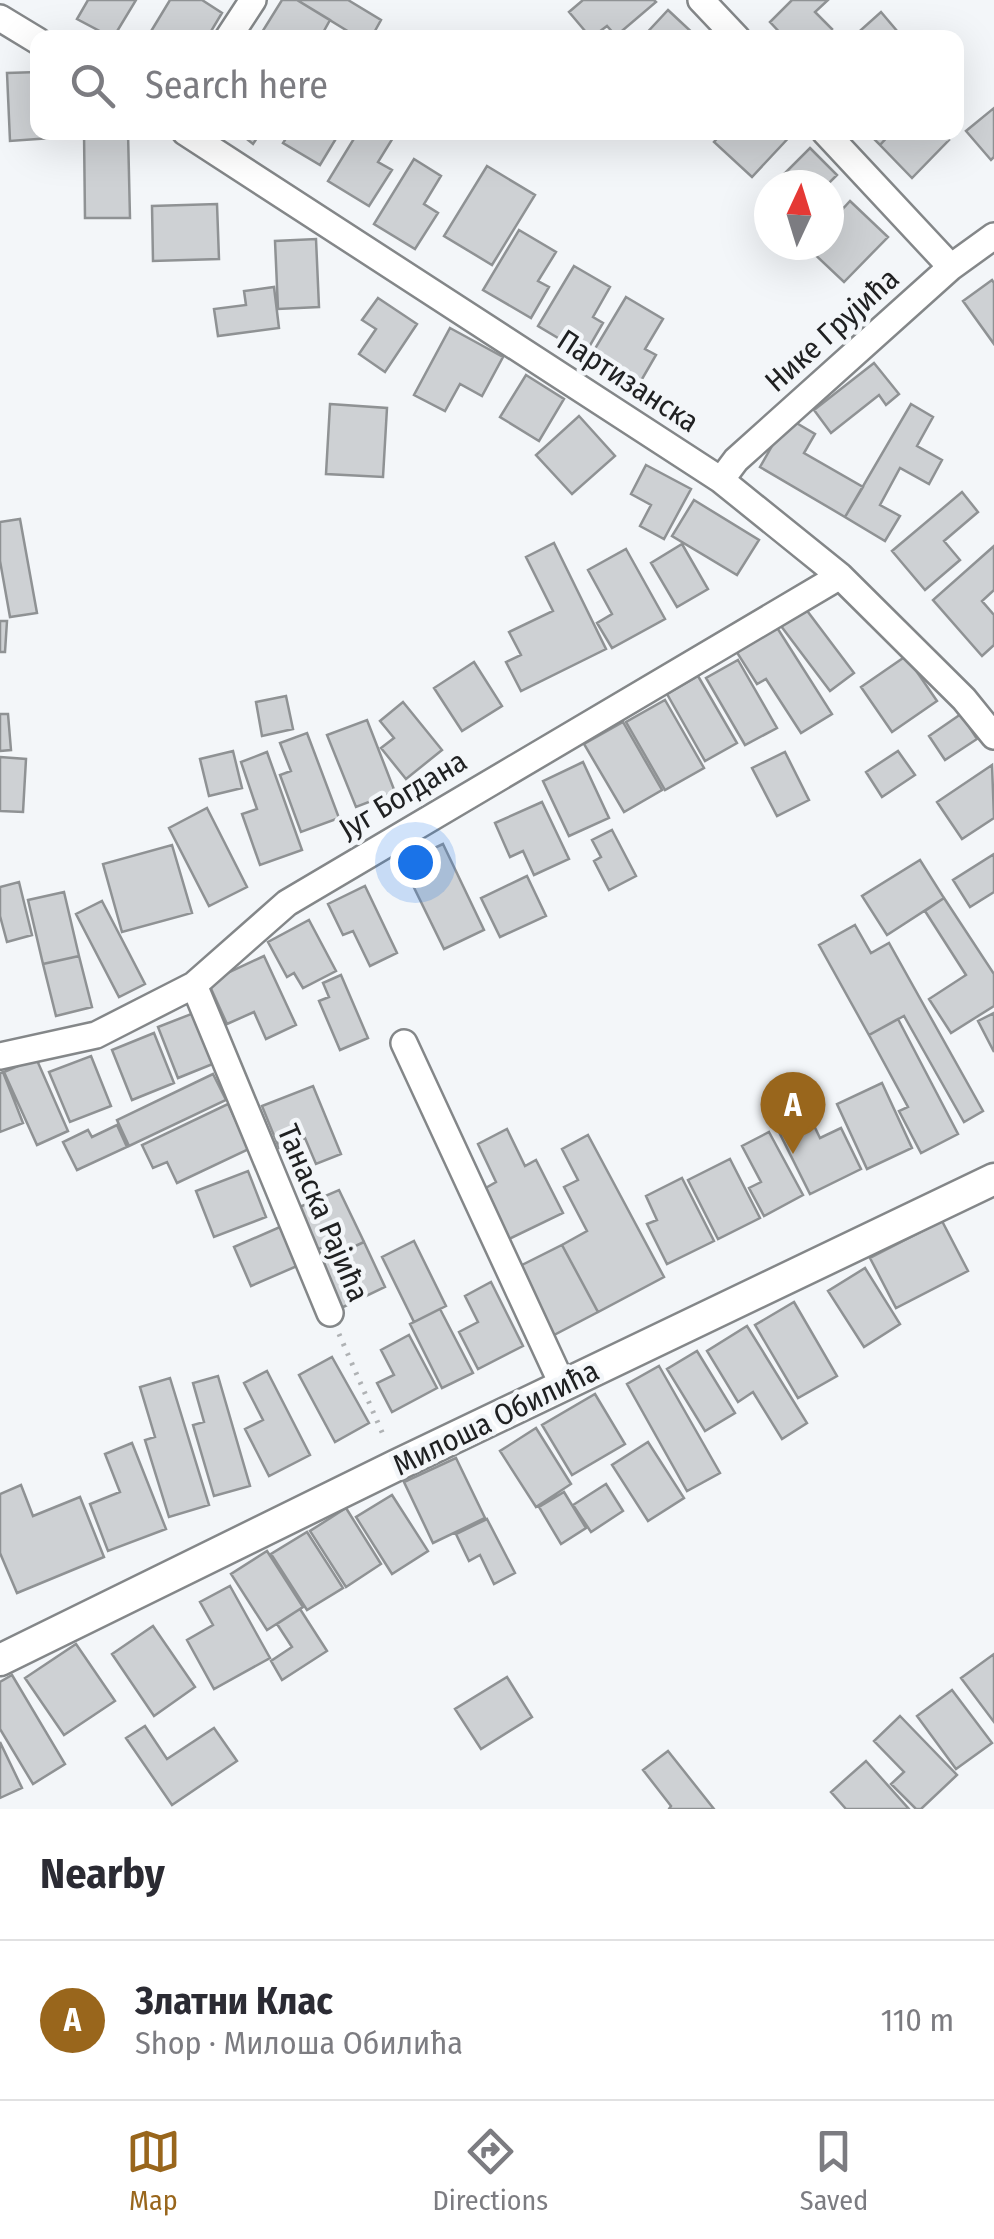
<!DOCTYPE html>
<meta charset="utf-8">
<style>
:root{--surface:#fff;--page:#f7f7f7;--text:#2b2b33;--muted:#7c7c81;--line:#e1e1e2;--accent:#99661c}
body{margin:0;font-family:"Fira Sans Condensed",sans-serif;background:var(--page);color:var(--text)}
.compass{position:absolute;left:754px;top:170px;width:90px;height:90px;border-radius:50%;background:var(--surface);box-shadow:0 10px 40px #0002;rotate:4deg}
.you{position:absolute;left:415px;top:862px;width:35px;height:35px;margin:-25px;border:8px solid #fff;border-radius:50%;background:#1a73e8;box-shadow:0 0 0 15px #1a73e833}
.badge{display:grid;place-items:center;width:65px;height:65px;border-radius:50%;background:var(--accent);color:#fff;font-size:32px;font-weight:700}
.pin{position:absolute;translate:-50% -82px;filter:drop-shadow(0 2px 5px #0008)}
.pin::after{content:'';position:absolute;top:52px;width:35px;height:30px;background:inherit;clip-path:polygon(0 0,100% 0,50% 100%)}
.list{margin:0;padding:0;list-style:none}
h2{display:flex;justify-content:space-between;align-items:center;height:130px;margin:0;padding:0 40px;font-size:42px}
h2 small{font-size:32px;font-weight:400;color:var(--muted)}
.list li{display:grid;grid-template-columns:65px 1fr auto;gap:30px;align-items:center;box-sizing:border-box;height:160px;padding:0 40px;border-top:2px solid var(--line)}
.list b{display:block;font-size:38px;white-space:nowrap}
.list p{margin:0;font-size:32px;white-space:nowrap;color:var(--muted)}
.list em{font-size:32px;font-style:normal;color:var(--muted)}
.icon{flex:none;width:55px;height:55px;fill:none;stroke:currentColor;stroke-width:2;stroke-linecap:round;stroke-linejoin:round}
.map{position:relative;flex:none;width:994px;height:1809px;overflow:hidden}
.search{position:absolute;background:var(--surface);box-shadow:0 10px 40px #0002;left:30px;right:30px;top:30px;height:110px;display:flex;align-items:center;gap:25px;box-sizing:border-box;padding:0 35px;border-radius:20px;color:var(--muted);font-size:38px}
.sheet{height:290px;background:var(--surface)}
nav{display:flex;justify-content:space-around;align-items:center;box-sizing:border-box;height:140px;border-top:2px solid var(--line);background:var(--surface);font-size:28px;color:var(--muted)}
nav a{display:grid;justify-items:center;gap:5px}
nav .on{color:var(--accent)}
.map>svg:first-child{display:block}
.building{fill:#ced1d4;stroke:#8f9294;stroke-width:2.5}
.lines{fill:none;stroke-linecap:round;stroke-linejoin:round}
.minor-casing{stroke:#848789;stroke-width:30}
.tertiary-casing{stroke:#848789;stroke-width:35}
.path{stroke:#afb2b4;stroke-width:5;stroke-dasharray:2.5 8;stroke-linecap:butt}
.minor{stroke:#fff;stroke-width:25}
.tertiary{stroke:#fff;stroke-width:30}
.labels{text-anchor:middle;stroke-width:9;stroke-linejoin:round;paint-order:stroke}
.street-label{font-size:30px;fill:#202122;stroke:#f3f6f9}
</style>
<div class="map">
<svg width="994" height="1809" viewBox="0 0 994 1809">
<rect width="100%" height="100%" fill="#f3f6f9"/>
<path class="building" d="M88,0h48l-23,38 -36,-19z
M170,0h32l20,13 -15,25h-50l-7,-5z
M282,0h15l33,20 -10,18 -61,-1z
M297,0h51l33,20 -10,18h-12z
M583,0h71l2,2 -40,34 -9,-10 -16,12 -22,-26z
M792,0h36l-13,12 17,17 -9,9h-38l-15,-16z
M668,10l30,28h-56z
M881,12l22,26h-51z
M38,72v60h13v6l-41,3 -3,-68z
M994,108v49l-3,3 -25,-29z
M84,132h44l2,86h-45z
M238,132h23l-8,12z
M290,132h50l-20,33 -37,-22z
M358,132l38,1 -18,29 14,8 -23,36 -41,-25z
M723,132h71l-42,45 -38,-35z
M867,132h25l-12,13z
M892,132h49l8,8 -37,38 -32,-33z
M810,148l27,27 -10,10h-54z
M414,159l27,17 -17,28 14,9 -23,36 -41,-25z
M487,166l48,29 -43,70 -48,-29z
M769,189v20l-10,-9z
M850,201l38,36 -44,45 -37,-35 22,-2v-21z
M217,204l2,55 -66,2 -1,-55z
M519,230l37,22 -18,29 11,6 -18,31 -48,-28z
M316,239l3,68 -41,2 -3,-68z
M574,266l36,21 -17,30 10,6 -18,31 -47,-28z
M992,280l2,3v61l-31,-43z
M274,287l5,41 -61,8 -4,-27 32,-4 -2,-14z
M626,297l37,22 -18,30 11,6 -18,31 -48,-29z
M378,298l39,26 -32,48 -26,-18 17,-25 -14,-9z
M450,328l53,29 -21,39 -22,-12 -15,27 -31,-16z
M874,363l25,31 -13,11 -7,-10 -48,38 -17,-23z
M526,375l38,24 -25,42 -39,-24z
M330,404l57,4 -4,69 -57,-3z
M911,404l22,13 -16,29 25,14 -13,24 -29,-16 -20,37 20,11 -15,25 -40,-24z
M579,416l36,40 -43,38 -36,-39z
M788,418l27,16 -11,19 59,34 -18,30 -85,-50z
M646,465l45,24 -27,50 -24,-13 11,-21 -20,-11z
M962,492l16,20 -34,29 16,19 -35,30 -33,-39z
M694,500l65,40 -22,35 -65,-39z
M20,519l17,94 -27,4 -10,-56v-39z
M554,543l52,106 -85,42 -15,-29 15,-7 -12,-23 44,-21 -27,-54z
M682,544l26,45 -31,18 -26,-44z
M994,546v44l-12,11 12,14v30l-12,11 -49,-56z
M626,549l39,70 -53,29 -15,-25 15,-9 -24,-44z
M805,608l49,65 -24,18 -49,-65z
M0,621h7l-2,31h-5z
M776,626l56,88 -31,19 -35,-54 -9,5 -21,-33z
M906,656l31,45 -45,31 -31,-45z
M738,660l39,68 -32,17 -39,-67z
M474,662l28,44 -40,25 -28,-43z
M698,676l39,67 -32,18 -38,-67z
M286,696l7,33 -31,7 -6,-34z
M665,700l39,68 -39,22 -39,-68z
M403,702l39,48 -36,29 -25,-31 13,-10 -14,-17z
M0,714h8l3,36 -11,1z
M961,714l16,25 -32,21 -16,-24z
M367,720l28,72 -39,15 -29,-72z
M623,722l39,68 -38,22 -40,-68z
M307,733l32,85 -38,14 -21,-57 11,-4 -11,-28z
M233,751l9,37 -33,8 -9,-37z
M898,751l17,24 -33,22 -16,-25z
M267,752l35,98 -42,15 -18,-51 15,-5 -16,-47z
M785,752l24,48 -32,16 -25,-48z
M0,757l26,2 -3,53 -23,-1z
M583,762l26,56 -40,18 -26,-55z
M992,765l2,53 -32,21 -25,-37z
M542,802l27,57 -35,16 -11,-24 -13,6 -15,-34z
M207,808l40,79 -38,19 -40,-78z
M612,830l24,46 -27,14 -15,-29 7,-4 -9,-17z
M443,844l41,86 -40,19 -42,-86z
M172,845l20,68 -70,19 -19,-68z
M994,854v38l-24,15 -17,-27z
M920,860l24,38 -57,37 -25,-39z
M527,876l19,40 -46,21 -19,-39z
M19,882l13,53 -25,7 -7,-26v-29z
M365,886l32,67 -27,13 -17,-35 -10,4 -15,-31z
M64,892l15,64 -36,8 -15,-64z
M944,898l50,76v32l-43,27 -22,-34 37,-24 -41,-64z
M102,901l43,83 -26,13 -43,-83z
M309,920l27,51 -33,17 -9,-15 -7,4 -19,-35z
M855,925l16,28 18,-10 94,168 -19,11 -60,-106 -35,19 -50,-90z
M79,956l13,51 -36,9 -13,-52z
M264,956l32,69 -30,14 -12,-27 -27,12 -19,-42z
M341,975l27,63 -28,12 -21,-49 10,-4 -6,-14z
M199,1011l21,50 -42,17 -20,-51z
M994,1013v39l-16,-31z
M898,1019l60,115 -37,19 -22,-42 9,-4 -39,-72z
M154,1033l20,50 -42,17 -20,-50z
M91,1056l20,50 -41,16 -21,-50z
M36,1058l32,73 -31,14 -33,-73z
M3,1072l20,51 -23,9v-59z
M213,1074l13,26 -97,46 -12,-26z
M882,1083l30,65 -45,21 -30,-65z
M313,1086l28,68 -25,10 -11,-26 -26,10 -17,-42z
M796,1088l24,50 21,-10 20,41 -51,25 -45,-90z
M228,1104l21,45 -72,34 -10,-21 -14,6 -11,-23z
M117,1125l10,22 -50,23 -14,-28 25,-12 4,7z
M507,1129l18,37 11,-6 27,53 -54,26 -25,-50 12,-7 -18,-38z
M769,1132l34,63 -39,21 -15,-28 12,-6 -19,-36z
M588,1135l76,142 -66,35 -36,-67 25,-14 -23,-44 14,-7 -16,-31z
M730,1159l30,59 -42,21 -30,-59z
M248,1171l18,46 -52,20 -18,-46z
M682,1178l32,63 -47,23 -20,-40 10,-4 -11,-24z
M339,1190l25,52 -28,13 -5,-11 -17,7 -19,-42z
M942,1221l26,50 -72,37 -26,-50z
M280,1227l17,39 -46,20 -17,-39z
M414,1241l32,65 -32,16 -32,-65z
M364,1242l21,45 -46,22 -22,-45z
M562,1245l36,67 -46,24 -34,-69z
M865,1268l35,56 -36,23 -36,-56z
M491,1282l32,64 -45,23 -19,-37 19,-10 -13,-26z
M794,1302l43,74 -39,22 -43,-73z
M440,1309l33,64 -31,15 -32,-64z
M747,1326l60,97 -25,16 -29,-47 -15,10 -31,-51z
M409,1335l28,53 -45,24 -15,-29 17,-8 -13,-25z
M697,1351l38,62 -30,18 -38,-62z
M332,1357l37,66 -34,19 -36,-67z
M659,1366l61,107 -33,18 -60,-107z
M267,1371l43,84 -41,21 -24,-47 18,-9 -19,-37z
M218,1376l32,110 -36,10 -21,-71 11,-3 -11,-39z
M170,1378l39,127 -40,12 -24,-77 10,-3 -15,-50z
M595,1394l30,50 -53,31 -30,-50z
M536,1428l35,56 -35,23 -36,-56z
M648,1442l36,56 -36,23 -36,-56z
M132,1443l34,86 -58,22 -18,-47 30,-12 -15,-38z
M456,1458l29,60 -52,25 -29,-61z
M606,1484l17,27 -32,21 -18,-27z
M21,1485l12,31 47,-19 24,60 -87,36 -17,-40v-59z
M564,1492l22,36 -25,16 -22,-37z
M392,1495l36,56 -36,23 -36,-57z
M346,1508l35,56 -35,23 -36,-56z
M487,1519l28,54 -21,11 -14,-29 -11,6 -13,-27z
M307,1532l36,56 -36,22 -36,-56z
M267,1551l36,56 -36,23 -36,-56z
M230,1586l40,72 -56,31 -27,-49 26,-15 -13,-23z
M300,1609l27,42 -45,29 -11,-19 21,-14 -15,-23z
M153,1626l42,61 -41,29 -42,-62z
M76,1644l39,57 -51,34 -39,-57z
M994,1654v68l-33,-44z
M12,1675l53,89 -32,20 -33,-55v-47z
M507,1677l25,40 -51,32 -26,-40z
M952,1690l40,53 -36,26 -39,-53z
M900,1716l57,59 -36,34h-5l-25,-25 13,-12 -30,-31z
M145,1726l22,33 47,-31 23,33 -65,44 -46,-67z
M0,1742l22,46 -22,10z
M668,1751l46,58h-45l2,-3 -28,-36z
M866,1761l43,48h-63l-15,-17z"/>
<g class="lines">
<defs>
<path id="minor" d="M701,0l36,38
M0,18l38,23
M228,38l25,-38
M185,132l536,348 119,96 124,123 30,37
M825,132l126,135
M721,480l15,-20 215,-193 43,-31
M194,985l136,328
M404,1043l159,343
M0,1056l96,-21 98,-50 93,-82 553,-327"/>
<path id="tertiary" d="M0,1660l397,-195 597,-286"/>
</defs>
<use href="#minor" class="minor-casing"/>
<use href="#tertiary" class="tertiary-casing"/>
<path class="path" d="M339,1334l46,105"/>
<use href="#minor" class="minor"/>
<use href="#tertiary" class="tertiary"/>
</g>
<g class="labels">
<g class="street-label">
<text transform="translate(832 330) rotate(-42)" y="10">Нике Грујића</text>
<text transform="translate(628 381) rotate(33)" y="10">Партизанска</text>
<text transform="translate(403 795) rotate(-31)" y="10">Југ Богдана</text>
<text transform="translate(323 1213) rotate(67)" y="10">Танаска Рајића</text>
<text transform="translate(496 1418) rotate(-26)" y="10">Милоша Обилића</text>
</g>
</g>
</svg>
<svg class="compass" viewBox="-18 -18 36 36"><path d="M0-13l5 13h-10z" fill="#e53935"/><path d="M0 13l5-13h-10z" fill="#7c7c81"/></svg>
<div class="you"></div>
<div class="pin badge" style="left:793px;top:1154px">A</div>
<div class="search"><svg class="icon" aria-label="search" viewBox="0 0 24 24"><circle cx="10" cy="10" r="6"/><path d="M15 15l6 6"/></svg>Search here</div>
</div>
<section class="sheet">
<h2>Nearby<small></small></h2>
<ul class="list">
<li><span class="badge">A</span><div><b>Златни Клас</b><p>Shop · Милоша Обилића</p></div><em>110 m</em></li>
</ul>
</section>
<nav>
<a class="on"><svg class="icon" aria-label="map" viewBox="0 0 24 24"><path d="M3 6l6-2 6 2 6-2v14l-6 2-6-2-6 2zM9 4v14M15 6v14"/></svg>Map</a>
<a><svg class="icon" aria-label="directions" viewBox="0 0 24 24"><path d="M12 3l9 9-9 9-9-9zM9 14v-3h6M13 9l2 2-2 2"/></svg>Directions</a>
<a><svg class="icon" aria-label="saved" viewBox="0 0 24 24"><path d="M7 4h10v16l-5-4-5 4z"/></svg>Saved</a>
</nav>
